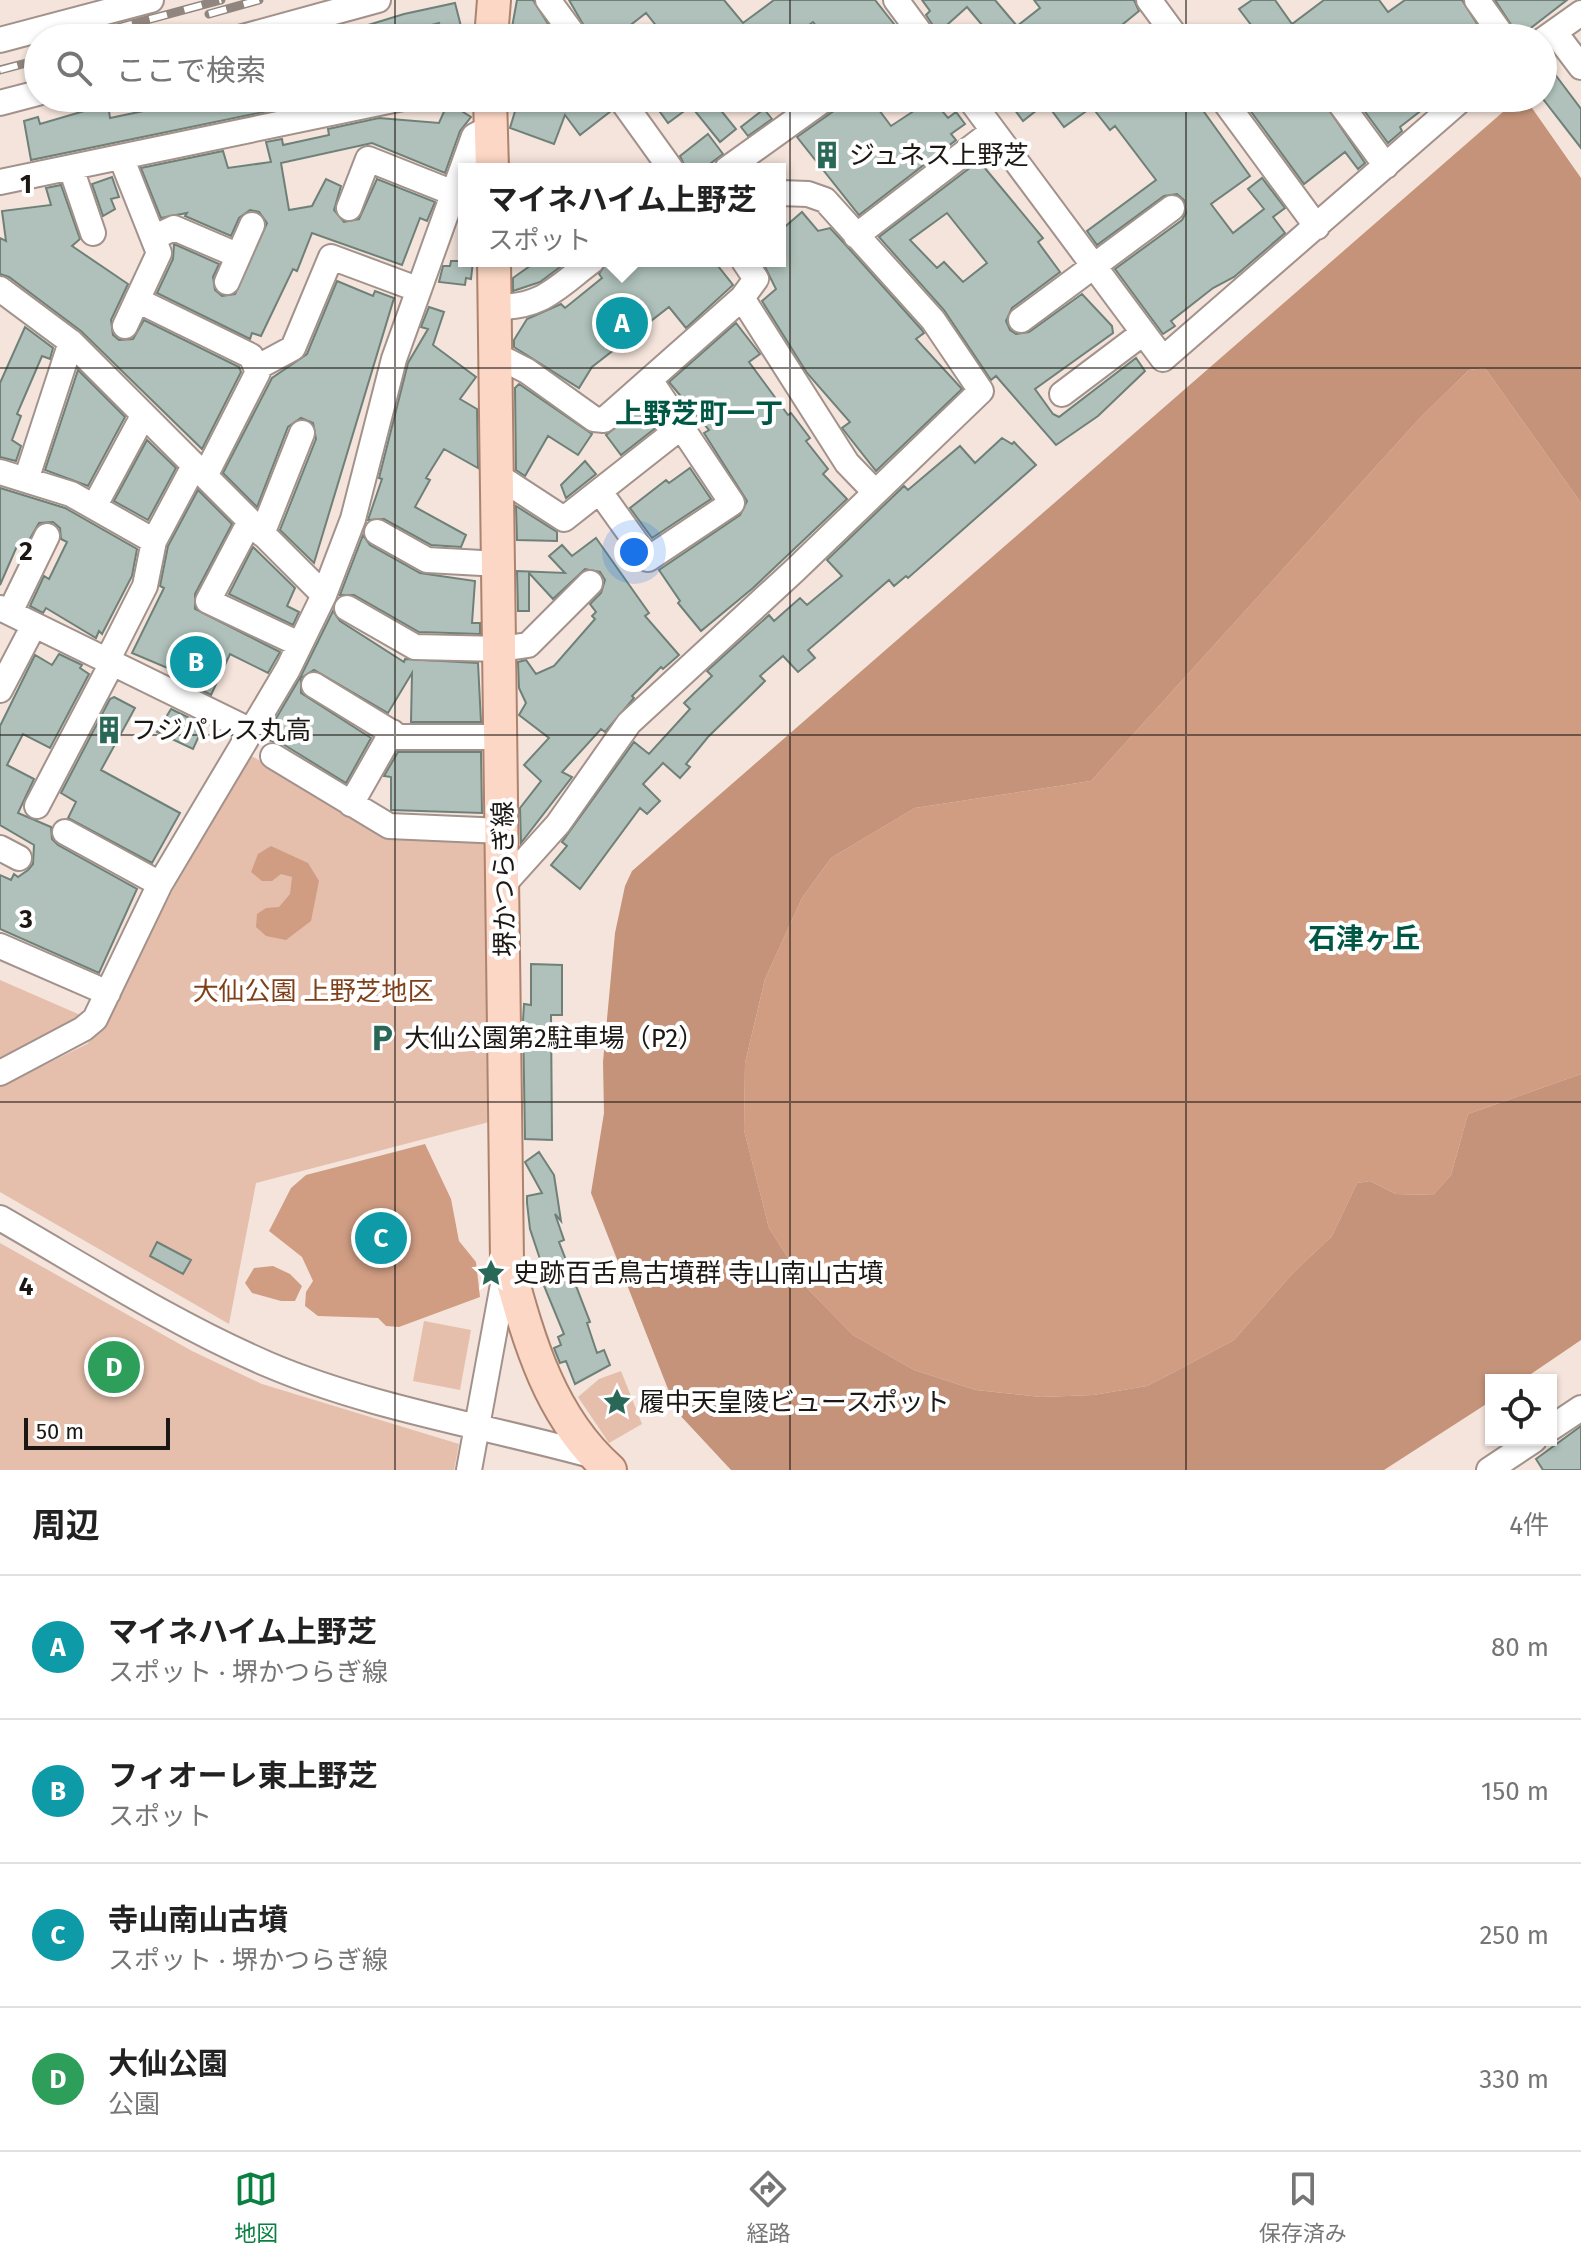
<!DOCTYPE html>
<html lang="ja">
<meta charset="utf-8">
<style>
:root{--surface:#fff;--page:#f2f2f2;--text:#222;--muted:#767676;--line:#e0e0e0;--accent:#0b8043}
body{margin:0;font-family:"Fira Sans","Noto Sans JP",sans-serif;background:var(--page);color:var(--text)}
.controls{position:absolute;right:24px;bottom:24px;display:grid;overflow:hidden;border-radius:0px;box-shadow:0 2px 6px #0004}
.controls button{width:72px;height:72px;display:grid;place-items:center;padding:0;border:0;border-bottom:2px solid var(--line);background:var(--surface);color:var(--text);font:40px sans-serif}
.scale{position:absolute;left:24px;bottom:20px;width:146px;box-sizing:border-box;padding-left:8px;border:4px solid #1d1714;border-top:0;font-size:22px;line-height:28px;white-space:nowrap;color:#1d1714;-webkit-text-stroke:6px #fff;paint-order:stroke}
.you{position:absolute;left:634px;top:552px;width:28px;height:28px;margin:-20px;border:6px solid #fff;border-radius:50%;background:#1a73e8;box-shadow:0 0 0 12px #1a73e833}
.badge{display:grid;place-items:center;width:52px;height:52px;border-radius:50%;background:var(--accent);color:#fff;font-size:26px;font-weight:700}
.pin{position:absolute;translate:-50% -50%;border:4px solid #fff;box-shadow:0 2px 8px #0006}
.popup{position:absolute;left:458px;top:163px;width:328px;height:104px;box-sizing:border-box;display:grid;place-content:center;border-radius:0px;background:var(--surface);filter:drop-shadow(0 2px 6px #0005);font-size:26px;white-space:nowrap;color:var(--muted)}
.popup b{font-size:30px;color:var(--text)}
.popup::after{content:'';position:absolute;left:50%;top:100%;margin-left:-16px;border:16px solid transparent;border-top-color:var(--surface)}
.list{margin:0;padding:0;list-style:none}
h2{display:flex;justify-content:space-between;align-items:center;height:104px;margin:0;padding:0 32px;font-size:34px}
h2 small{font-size:26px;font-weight:400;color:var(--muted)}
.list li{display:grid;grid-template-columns:52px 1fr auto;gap:24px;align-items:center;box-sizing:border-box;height:144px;padding:0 32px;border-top:2px solid var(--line)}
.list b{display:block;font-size:30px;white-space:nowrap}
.list p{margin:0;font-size:26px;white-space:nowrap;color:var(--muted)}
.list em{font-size:26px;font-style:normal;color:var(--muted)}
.icon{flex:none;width:44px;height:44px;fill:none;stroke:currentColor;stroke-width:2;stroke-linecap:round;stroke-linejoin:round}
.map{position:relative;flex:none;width:1581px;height:1470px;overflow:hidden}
.search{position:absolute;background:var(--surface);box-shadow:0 2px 6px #0004;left:24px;right:24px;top:24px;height:88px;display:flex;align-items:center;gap:20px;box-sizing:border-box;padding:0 28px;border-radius:44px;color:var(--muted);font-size:30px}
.sheet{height:680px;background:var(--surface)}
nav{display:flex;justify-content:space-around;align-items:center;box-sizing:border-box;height:112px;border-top:2px solid var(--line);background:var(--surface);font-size:22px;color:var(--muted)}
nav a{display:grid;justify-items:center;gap:4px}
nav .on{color:var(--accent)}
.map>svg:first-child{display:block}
.green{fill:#e5bfac}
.forest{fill:#d09d83}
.water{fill:#c49379}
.building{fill:#afc1ba;stroke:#6f8079;stroke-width:2;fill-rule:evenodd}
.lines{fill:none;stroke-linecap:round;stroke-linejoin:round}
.minor-casing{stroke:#a2928b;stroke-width:28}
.major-casing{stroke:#ad836e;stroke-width:36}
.minor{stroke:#fff;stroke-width:24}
.major{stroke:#fcd7c5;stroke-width:32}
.rail-casing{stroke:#91867f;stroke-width:9}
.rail{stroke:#fff;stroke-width:6;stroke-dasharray:18;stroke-linecap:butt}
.grid{fill:none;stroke:#1d1714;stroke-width:2;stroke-opacity:0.55}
.labels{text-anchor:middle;stroke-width:8;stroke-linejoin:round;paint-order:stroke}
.poi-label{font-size:26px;fill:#1d1714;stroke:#fff;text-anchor:start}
.street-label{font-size:26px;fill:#1d1714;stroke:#fff}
.park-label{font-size:26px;fill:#7e3f19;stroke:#fff}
.neighbourhood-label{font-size:28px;font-weight:bold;fill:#005844;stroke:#fff}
.grid-label{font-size:26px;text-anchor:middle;font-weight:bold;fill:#1d1714;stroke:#fff;stroke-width:8;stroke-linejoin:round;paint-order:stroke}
</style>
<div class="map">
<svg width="1581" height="1470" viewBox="0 0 1581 1470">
<rect width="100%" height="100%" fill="#f4e4db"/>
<path class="green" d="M250,755l139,82 95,5 9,279 -237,62 -27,141 -229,-132v-105l87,-43 19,-19 64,-130z
M0,980l85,37 -85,46z
M0,1243l192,108 70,33 197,60 -5,26h-454z
M424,1321l47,9 -11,60 -47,-9z
M621,1371l21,53 -33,19 -31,-46 21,-18z"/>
<path class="forest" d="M1485,368l96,135v571l-113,40 -17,61 -18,20 -37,-1 -26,-13 -13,2 -25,53 -39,37 -59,67 -58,31 -29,15 -54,9 -52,2 -65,-7 -62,-20 -61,-35 -46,-47 -38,-60 -25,-98 1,-67 20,-84 37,-81 29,-40 84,-50 176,-27 328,-362 50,-49z
M271,846l37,17 11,18 -8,40 -25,19 -20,-4 -10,-9 1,-13 9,-6 13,-1 11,-13 2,-17 -11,-3 -9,7h-10l-11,-9 7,-18z
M425,1144l26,55 8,42 17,21 4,35 -81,30 -13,-1 -8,-8 -60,-2 -13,-10 1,-14 7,-11 -11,-24 -33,-26 22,-43 15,-13z
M273,1266l17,8 12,12 -7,15h-14l-29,-8 -7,-10 9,-15z"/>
<path class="water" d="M1519,98h6l56,80v325l-96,-135 -16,2 -50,49 -328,362 -176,27 -84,50 -29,40 -37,81 -20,84 -1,67 25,98 38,60 46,47 61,35 62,20 65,7 52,-2 54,-9 29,-15 58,-31 59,-67 39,-37 25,-53 13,-2 26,13 37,1 18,-20 17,-61 113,-40v266l-59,40h-31v21l-107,69h-653l-54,-58 -86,-219 13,-80 -1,-51 12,-129 10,-47 7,-15z"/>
<path class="building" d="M517,0h16l24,38h-47z
M569,0h155l19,23 31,-23h101l19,24 -18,14h-50l-13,-16 -22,16h-125l-20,-25 -32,25h-23z
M922,0h73l22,26 23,-18 -6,-8h100l5,11 -22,18 6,9h-130l-26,-31 -29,26 -12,-18 4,-4z
M1252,0h23l17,24 32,-24h55l9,12 17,-12h57l24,38h-127l-8,-10 -13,10h-77l-22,-29z
M1495,0h72l-48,37z
M455,3l9,35h-21l-4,-15 -30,8 2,7h-71l-1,-4 65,-20z
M1554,73l27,36v39l-38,-49v-17z
M181,98l136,3 -286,59 -7,-39 14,-4 2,7 68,-20 2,14 72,-15z
M519,98h83l9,13 -31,24 -15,-20 -11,29 -44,-16z
M650,98h61l25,31 -16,13 -29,-36 -23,17z
M841,98h29l21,28 41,-27 16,19 8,-6 9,12 -14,10 5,6 -97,75 -62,-78 38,-27z
M1006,98h142l5,7 11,-7h30l56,78 -39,28 22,29 31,-24 -16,-20 14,-11 23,30 -12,9 12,16 -51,44 -21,11 -42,33 4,5 -12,8 -48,-65 67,-49 4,-7 -2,-13 -7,-6 -13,2 -67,49 -10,-14 69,-51 -41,-54 -5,4 -18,-23 -28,20 -18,-24 -23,18z
M1249,98h72l44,65 -7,6 -13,-17 -41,32 -60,-82z
M1355,98h59l9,11 -23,18 2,4 -14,12z
M452,105l19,12 -11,14 -15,42 -73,-30 -91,20 8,47 23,-4 14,-27 15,7 -7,24 10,12 15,-3 18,-40 58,23 -8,19 -7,-3 -18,47 -90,-32 -15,38 -4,-2 -32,67 -9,-3 -2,6 -93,-46 16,-34 1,-15 45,20 -6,13 2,13 7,6 13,-2 32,-71 -8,-11 -9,-2 -11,8 -8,18 -46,-20 2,-3 -26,5 -20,-50 82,-17 5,17 43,-6 -5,-20 16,-3 1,6 46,-10 -1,-6 51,-11 60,5 7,-16z
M764,109l8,10 -24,17 -7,-9z
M708,134l15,20 -20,15h-17l-6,-13z
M979,161l64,77 -5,4 22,30 -48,36 -6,13 4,9 6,4 13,-2 53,-38 30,32 1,7 -78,56 18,25 6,3 77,-59 9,13 -47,45 -42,29 -60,-69 -5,4 -47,-70 -65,-73zM947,213l40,50 -24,19 -19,-20 -7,6 -27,-28z
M112,177l7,20 -8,2 4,10 -12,7 -11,-32z
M61,185l19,54 -8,7 56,38 -17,36 2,15 6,5 14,-1 11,-19 95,47 2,5 -39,77 -121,-118 -72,-54 -9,-3v-36l6,3 -4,-30 49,-6 -5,-17z
M802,212l16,19 12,-3 13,14 78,87 3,4 -8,6 46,50 -86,82 -34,-43 8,-6 -43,-49 -45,-72 14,-12 -14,-28h18v-30z
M451,261h22l-2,18 -5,-1 -1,7 -26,-3 4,-16h7z
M537,261h31l-28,21 -27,9v-13z
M607,261h107l19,24 -47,43 -17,-21 -77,60 -13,21 -65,-41v-7l13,-21 34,-15 4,4 37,-30 -3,-4z
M337,281l36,15 2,-5 19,7 -80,265 -34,-33 36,-91 -3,-16 -12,-5 -13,9 -31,80 -34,-34 49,-95 35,-24z
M429,307l15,5 -11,33 43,32 -16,22 17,10 1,59 -34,-19 -18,29 4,2 -15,27 51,28 -5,12 -30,-2 -47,-26 -16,1 14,-41 -3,-1 29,-115 20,-34 -7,-2z
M736,323l24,31 -11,8 39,53 3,-2 19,25 -4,3 22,28 -5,5 24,25 -94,89 -52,43 -23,-28 2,-2 -21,-31 81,-55 7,-14 -43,-68 5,-3 -40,-48z
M25,327l28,21 -3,11 -8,-3 -25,58 4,2 -9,24 9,6 -5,15 -16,-4v-74z
M78,370l47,47 -37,69 -43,-16z
M519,384l73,50 -14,21 -30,-19 -23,40 -9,-6 -1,-82z
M647,402l5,8 -4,3 10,13 -37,29 -15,-20z
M1002,438l10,6 2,-2 22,23 -128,113 -2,-2 -12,10 -5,-6 -54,47 -27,23 7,8 -17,14 -15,-16 -23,20 5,5 -57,56 -22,27 4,3 -10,11 -17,-15 -20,21 17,17 -13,13 -7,-6 -60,81 -29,-24 16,-19 -5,-4 72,-100 15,12 41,-45 -6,-6 28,-27 -5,-5 62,-56 5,6 26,-23 7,7 35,-29 -15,-16 77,-74 4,4 52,-44 15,17z
M147,440l29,28 -28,52 -34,-19z
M585,461l11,13 -30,24 -5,-13z
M690,468l21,31 -59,39 -22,-30 36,-28 3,3z
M0,488l65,20 72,41 -5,27 -30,58 -3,-3 -3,7 -50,-30 -3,5 -13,-7 14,-30 5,3 18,-37 -6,-3 -1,-11 -7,-6 -14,1 -15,26 -7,-3 -17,39z
M198,490l34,34 -37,70v15l85,43 -12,21 -38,-19 -19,41 -17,-9 2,-6 -64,-27 32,-65 -4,-2 8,-40z
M516,506l41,26v9l-40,-1z
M363,535l7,10 50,28 55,8 -3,42h8v11l-61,-2 -65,-37h-14z
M596,538l53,75 -4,3 34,39 -16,14 -2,-2 -29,29 2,2 -29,34 -4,-3 -39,43 10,5 -51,66 -1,-35 21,-27 -17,-16 25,-27 -30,-23 7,-12 -7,-15 -1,-26 8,-2 10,14 18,-8 41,-47 -3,-3 4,-4 -6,-8 11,-11 4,-13 -5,-8 -15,-3 -32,30 -24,-26v38h-11l-1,-40 48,2 -16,-17 13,-11 10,11z
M253,547l42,41 -8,18 12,6 -6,13 -64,-31z
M333,611l7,10 64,41 1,-3 73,4 3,59h-70l1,-49 -24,40 -74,-43 -13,8v15l70,45 -25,45 -65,-40 -17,-4 37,-63z
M59,654l23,11 -2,3 9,6 -39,74 -27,-14 -16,31 27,14 -16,34 33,14 1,12 6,6 79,44 -38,84 -99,-44v-54l11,5 3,-6 4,3 10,-7 5,-6 1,-19 -34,-20v-99l35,-71 17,10z
M114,697l21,11 -34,62 79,43 -28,50 -84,-45 8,-16 -15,-9 49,-94z
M171,709l33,16 -11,24 -36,-17z
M398,752h83l1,61 -91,-3v-33l-7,-1z
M531,964l31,1v50h-11l1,125 -27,-1 -2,-118 1,-17 7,1z
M539,1152l15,23 7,46 -6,-7 9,26 -5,2 31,80 -3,1 10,30 7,-3 6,15 -35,19 -9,-23 -6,2 -6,-15 7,-3 -3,-8 6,-3 -29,-70 6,-2 -11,-33 -3,-26v-7l15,-3 -17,-31z
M157,1242l34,18 -8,14 -33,-18z
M1581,1426v44h-38l-7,-11z"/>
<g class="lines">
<defs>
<path id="minor" d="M548,0l28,38
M896,0l28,38
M1149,0l28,38
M1477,0l27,38
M1556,34l25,33
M239,38l139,-38
M0,40l151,-40
M1543,40l38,-27
M620,98l51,71
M969,98l194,261 300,-261
M1222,98l95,129
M1336,98l50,68
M0,103l38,-10
M121,157l38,96 -34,73
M71,168l22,65
M727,169l99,-71
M0,182l403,-84
M349,208l19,-49 83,33
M856,236l137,-105
M155,237l19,-9 63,27
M744,261l12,18 -14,19 105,165 28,29
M227,282l25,-57
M0,289l71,53 253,253
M137,300l114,56 7,16 -53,104
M495,307c47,1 61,-19 97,-46
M1021,320l151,-112
M496,355l31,16 67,48 10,1 138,-122
M256,368l37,-20 38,-91 86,32
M1062,394l81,-61
M0,472l71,22 83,47
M498,476l66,43 117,-92
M26,480l45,-138
M600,492l48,67 84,-56 -82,-123
M94,507l49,-91
M250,521l-42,80 91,43
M377,532l50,28 73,4
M262,534l40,-101
M0,608l251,123
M347,608l68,39 86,2 27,-4 62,-62
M10,612l37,-76
M107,661l38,-75 9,-45 40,-75
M314,685l85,52h103
M0,690l34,-65
M273,756l116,70 114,5
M351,804l41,-72
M37,806l75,-143
M65,832l95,52
M0,848l19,10
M504,884l54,-60 71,-101 165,-152 187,-180 -48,-71 -108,-120 -17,-6 -28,-1
M0,946l108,47
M0,1073l83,-44 12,-10 65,-135 128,-215 36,-74 29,-76 41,-160 80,-223 17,-9
M0,1218c87,50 174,106 267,146 103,44 219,62 327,92
M1551,1428l30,-20
M469,1470l37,-202
M1489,1470l45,-30"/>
<path id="major" d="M491,38l3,-38
M490,98l2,71
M494,261l13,1000c21,76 41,154 103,209"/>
</defs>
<use href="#minor" class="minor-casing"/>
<use href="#major" class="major-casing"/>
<use href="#minor" class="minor"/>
<use href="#major" class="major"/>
<defs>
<path id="rail" d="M209,14l50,-14
M80,38l141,-38
M0,70l38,-10"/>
</defs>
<use href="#rail" class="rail-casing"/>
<use href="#rail" class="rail"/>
</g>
<path class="grid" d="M395,0v38M790,0v38M1186,0v38M395,98v1372M790,98v1372M1186,98v1372M0,368h1581M0,735h1581M0,1102h1581"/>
<defs>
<symbol id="building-bare" viewBox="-9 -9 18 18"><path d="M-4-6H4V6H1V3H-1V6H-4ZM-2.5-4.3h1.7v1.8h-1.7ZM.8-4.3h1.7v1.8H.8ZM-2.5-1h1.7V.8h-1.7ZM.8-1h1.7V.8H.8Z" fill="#296856" stroke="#fff" stroke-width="2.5" paint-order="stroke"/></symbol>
<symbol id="parking-bare" viewBox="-9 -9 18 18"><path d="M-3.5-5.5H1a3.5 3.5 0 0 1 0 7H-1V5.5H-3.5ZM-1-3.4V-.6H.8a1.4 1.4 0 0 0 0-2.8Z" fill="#296856" stroke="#fff" stroke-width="2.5" paint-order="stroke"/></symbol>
<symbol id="sight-bare" viewBox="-9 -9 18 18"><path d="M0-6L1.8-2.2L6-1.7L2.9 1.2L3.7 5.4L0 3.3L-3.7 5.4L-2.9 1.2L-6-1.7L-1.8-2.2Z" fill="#296856" stroke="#fff" stroke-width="2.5" paint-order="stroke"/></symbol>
</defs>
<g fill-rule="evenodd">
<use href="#building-bare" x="807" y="135" width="40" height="40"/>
<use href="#building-bare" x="89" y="710" width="40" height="40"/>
<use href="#parking-bare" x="362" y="1018" width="40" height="40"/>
<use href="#sight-bare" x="471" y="1253" width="40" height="40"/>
<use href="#sight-bare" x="597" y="1382" width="40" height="40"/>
</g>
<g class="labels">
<g class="poi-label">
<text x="849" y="164">ジュネス上野芝</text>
<text x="131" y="739">フジパレス丸高</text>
<text x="404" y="1047">大仙公園第2駐車場（P2）</text>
<text x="513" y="1282">史跡百舌鳥古墳群 寺山南山古墳</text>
<text x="639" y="1411">履中天皇陵ビュースポット</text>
</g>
<g class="street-label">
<text transform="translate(504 879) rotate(-91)" y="9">堺かつらぎ線</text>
</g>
<g class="park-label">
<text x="313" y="1000">大仙公園 上野芝地区</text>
</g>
<g class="neighbourhood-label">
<text x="699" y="423">上野芝町一丁</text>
<text x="1364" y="948">石津ヶ丘</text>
</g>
</g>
<g class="grid-label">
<text x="26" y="193">1</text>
<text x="26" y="560">2</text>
<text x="26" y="928">3</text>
<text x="26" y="1295">4</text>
</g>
</svg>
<div class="controls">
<button><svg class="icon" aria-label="locate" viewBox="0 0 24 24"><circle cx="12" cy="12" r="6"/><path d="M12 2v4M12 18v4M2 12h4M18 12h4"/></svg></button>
</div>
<div class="scale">50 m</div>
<div class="you"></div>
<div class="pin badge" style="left:622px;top:323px;background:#0f9aa8">A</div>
<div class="popup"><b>マイネハイム上野芝</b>スポット</div>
<div class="pin badge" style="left:196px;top:662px;background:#0f9aa8">B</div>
<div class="pin badge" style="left:381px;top:1238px;background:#0f9aa8">C</div>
<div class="pin badge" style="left:114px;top:1367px;background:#2e9e5b">D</div>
<div class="search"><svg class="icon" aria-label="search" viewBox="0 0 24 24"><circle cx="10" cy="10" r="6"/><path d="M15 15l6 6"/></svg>ここで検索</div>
</div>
<section class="sheet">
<h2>周辺<small>4件</small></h2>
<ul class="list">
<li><span class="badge" style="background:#0f9aa8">A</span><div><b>マイネハイム上野芝</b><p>スポット · 堺かつらぎ線</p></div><em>80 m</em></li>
<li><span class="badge" style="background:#0f9aa8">B</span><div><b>フィオーレ東上野芝</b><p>スポット</p></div><em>150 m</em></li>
<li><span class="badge" style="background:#0f9aa8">C</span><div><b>寺山南山古墳</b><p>スポット · 堺かつらぎ線</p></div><em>250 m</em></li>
<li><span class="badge" style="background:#2e9e5b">D</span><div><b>大仙公園</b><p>公園</p></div><em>330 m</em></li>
</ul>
</section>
<nav>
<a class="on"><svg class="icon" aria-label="map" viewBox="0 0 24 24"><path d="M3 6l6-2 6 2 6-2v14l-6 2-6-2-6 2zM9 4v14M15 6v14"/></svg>地図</a>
<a><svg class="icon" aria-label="directions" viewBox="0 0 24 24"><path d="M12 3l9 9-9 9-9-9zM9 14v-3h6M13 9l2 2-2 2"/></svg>経路</a>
<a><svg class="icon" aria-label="saved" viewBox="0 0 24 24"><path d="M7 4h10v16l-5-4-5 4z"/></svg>保存済み</a>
</nav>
